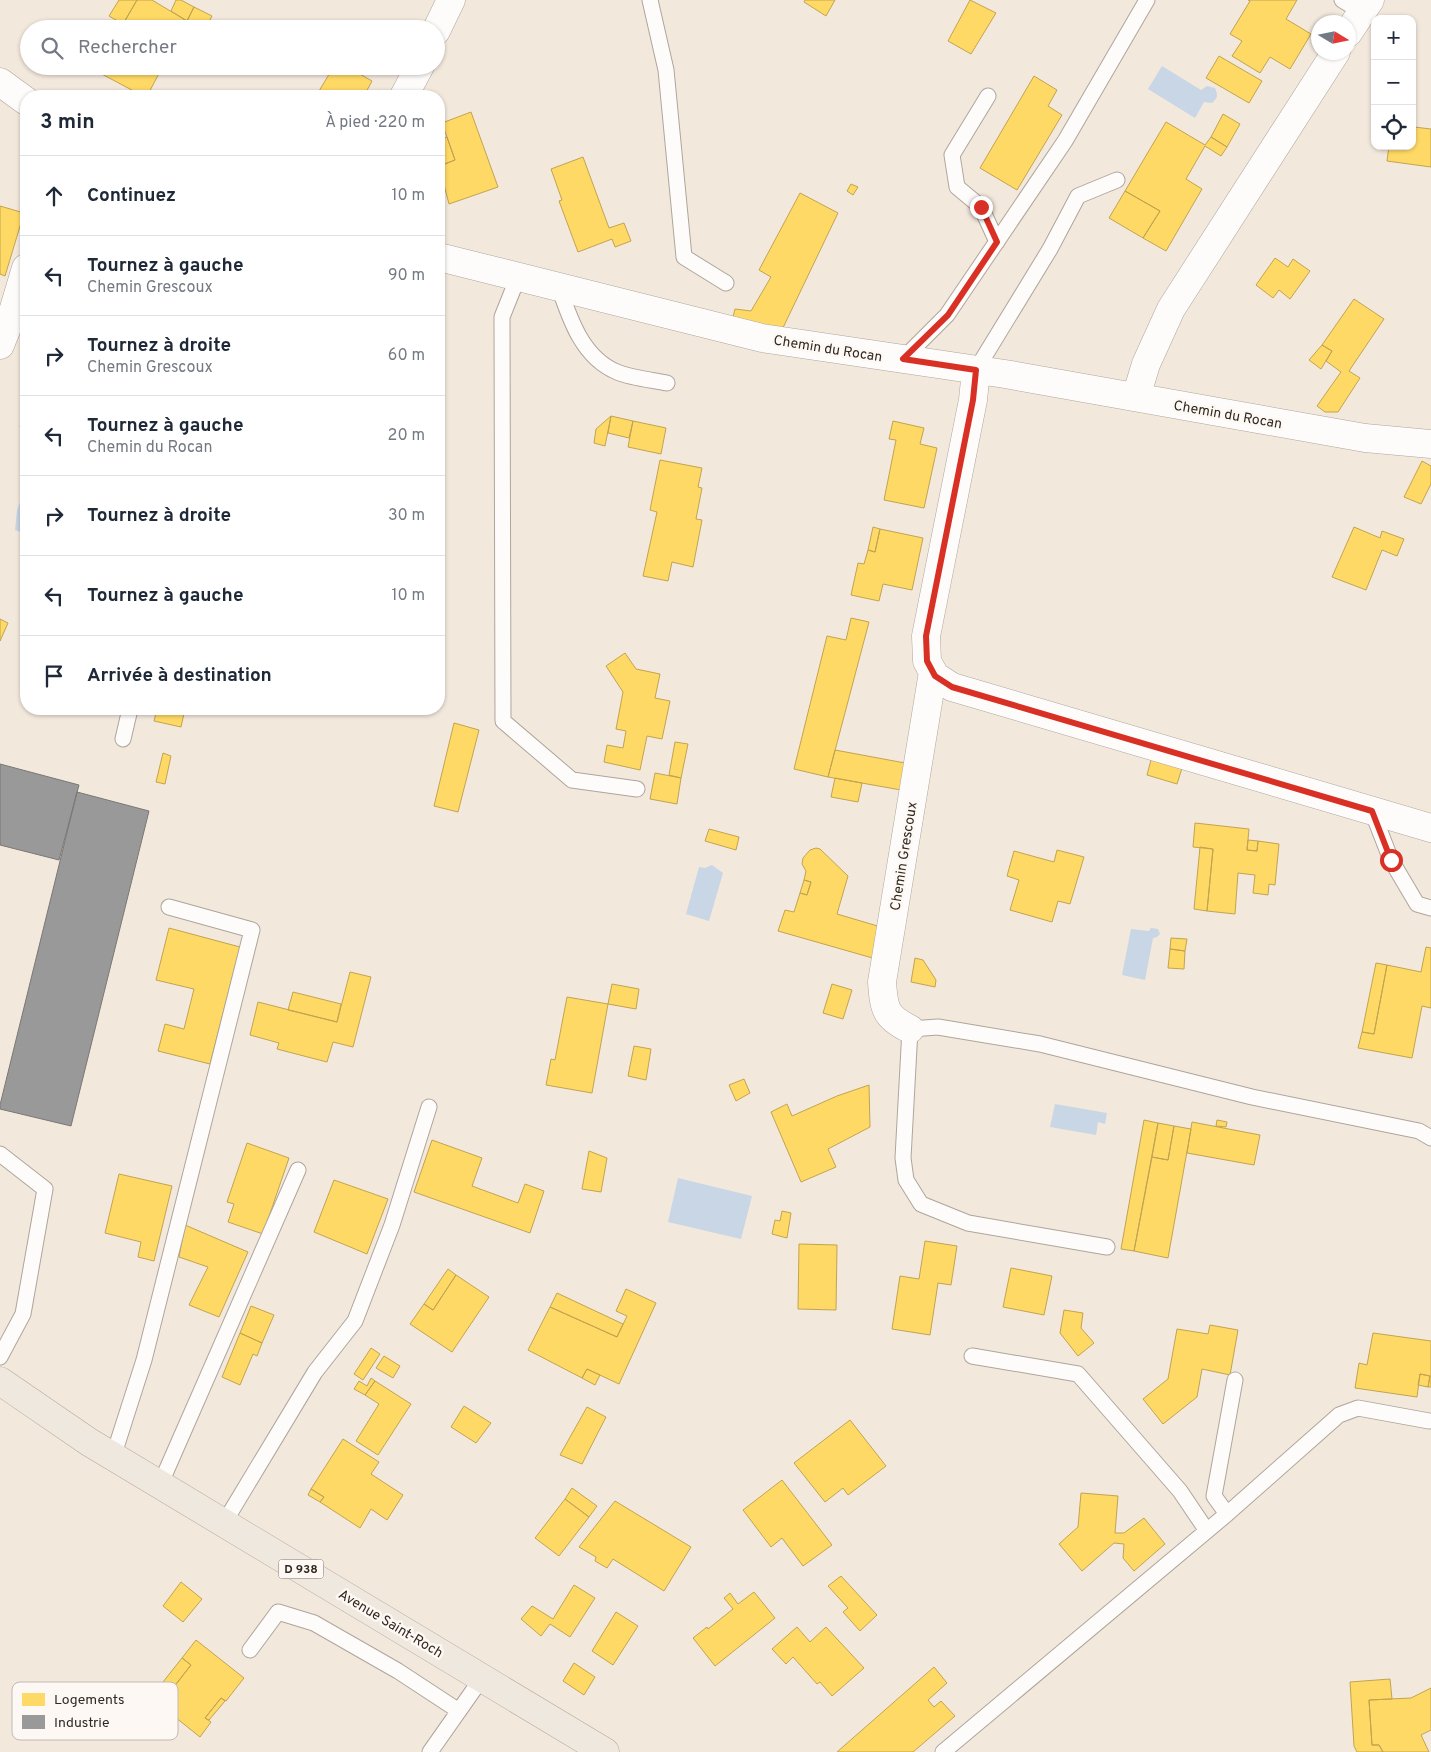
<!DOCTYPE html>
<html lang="fr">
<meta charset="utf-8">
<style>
:root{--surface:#fff;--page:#f2f2f3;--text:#1f2937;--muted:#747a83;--line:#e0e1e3}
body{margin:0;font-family:Overpass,sans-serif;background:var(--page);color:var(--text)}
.controls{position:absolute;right:15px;top:15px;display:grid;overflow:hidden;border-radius:10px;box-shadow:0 1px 4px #0004}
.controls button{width:45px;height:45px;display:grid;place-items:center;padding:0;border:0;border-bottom:1px solid var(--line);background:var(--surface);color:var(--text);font:25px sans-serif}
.compass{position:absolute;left:1311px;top:15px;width:45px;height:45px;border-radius:50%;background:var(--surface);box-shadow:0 1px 4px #0004;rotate:100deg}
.stop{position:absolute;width:15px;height:15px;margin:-11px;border:4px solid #d93025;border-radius:50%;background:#fff}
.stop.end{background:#d93025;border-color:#fff;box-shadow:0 1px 5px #0008}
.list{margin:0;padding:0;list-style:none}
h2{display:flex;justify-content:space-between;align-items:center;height:65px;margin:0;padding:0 20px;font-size:21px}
h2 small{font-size:16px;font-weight:400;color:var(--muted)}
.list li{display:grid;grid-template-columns:32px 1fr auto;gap:15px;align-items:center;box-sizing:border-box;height:80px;padding:0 20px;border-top:1px solid var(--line)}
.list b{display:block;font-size:19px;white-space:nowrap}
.list p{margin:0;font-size:16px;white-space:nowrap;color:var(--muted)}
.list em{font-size:16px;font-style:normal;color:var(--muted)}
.icon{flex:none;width:28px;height:28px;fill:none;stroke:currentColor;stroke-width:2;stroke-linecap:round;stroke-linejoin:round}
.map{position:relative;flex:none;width:1431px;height:1752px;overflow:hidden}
.search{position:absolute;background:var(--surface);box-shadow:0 1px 4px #0004;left:20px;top:20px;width:425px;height:55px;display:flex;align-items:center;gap:12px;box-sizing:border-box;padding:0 18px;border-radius:28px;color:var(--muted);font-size:19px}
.panel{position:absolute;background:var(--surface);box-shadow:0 1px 4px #0004;left:20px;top:90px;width:425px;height:625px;border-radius:20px}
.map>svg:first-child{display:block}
.water{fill:#c8d6e5}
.homes{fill:#ffd966;stroke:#c1a451}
.industry{fill:#999;stroke:#7a7775}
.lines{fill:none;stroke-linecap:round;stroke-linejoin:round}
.service-casing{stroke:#aea59c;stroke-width:17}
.minor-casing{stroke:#aea59c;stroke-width:29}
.primary-casing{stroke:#b7a998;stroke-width:29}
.service{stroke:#fdfcfa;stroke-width:15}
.minor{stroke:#fdfcfa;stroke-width:28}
.primary{stroke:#efe8df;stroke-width:28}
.route{stroke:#d93025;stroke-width:6}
.labels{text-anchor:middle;stroke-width:5;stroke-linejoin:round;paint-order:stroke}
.shield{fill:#fdf8f4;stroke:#6e6760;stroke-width:1}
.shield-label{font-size:12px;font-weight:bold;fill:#312921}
.street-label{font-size:14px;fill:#312921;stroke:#fdf8f4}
.key{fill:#fdf8f4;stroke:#c0bab5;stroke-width:1}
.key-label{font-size:14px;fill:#312921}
</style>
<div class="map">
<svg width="1431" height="1752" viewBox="0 0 1431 1752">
<rect width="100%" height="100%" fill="#f3e8dc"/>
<path class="water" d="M1162,66l39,24 6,-4 8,2c3,7 3,10 -3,15l-8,-1 -9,16 -47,-29z
M26,488v46l-11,-4 2,-20z
M712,865l11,8 -14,48 -23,-7 13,-47 6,1z
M1151,928l7,1 2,5 -3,3 -4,1 -8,42 -23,-5 9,-46 18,2z
M1055,1104l52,9 -2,11 -7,-2 -2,13 -46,-8z
M678,1178l74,18 -11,43 -73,-17z"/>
<path class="homes" d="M119,0h18l-14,24 -14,-8z
M137,0h15l35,21 7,-14 18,9 -7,13h-74l-8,-5z
M176,0h5l13,7 -7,14 -16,-10z
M805,0h30l-9,16 -22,-14z
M970,0l26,13 -25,41 -23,-13z
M1248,0h49l-11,19 25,15 -21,35 -20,-12 -10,16 -28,-17 10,-15 -12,-7 20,-33z
M1219,56l43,25 -13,22 -43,-25z
M101,66h62l-16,30h-4l-45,-24z
M318,66h16l-4,7z
M334,66h12l26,15 -8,15h-48z
M1034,76l23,14 -9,16 14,9 -45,75 -37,-22z
M471,112l27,75 -49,17 -10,-38 16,-6 -13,-37z
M1223,114l17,10 -13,23 -16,-10z
M1166,122l39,23 6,-8 16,10 -6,9 -16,-10 -19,33 16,10 -36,62 -23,-13 17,-27 -35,-20z
M1414,127l17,2v38l-44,-6 2,-15h23z
M447,137l8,23 -10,4 -6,-17v-7z
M583,157l26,71 15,-5 7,18 -16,6 -3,-8 -34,13 -19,-51 3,-1 -11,-31z
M851,184l7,3 -5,8 -6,-4z
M1125,191l35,20 -17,27 -34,-20z
M800,193l38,20 -58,121 -48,-13 3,-12 16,2 20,-34 -12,-7z
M0,206l24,7 -19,63 -5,-2z
M1275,258l13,9 5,-8 17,12 -20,28 -11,-9 -6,8 -17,-13z
M1354,299l30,20 -35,52 11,7 -22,34h-13l-8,-6 24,-34 -15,-11 6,-10 -10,-6z
M1322,345l10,6 -11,18 -12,-9z
M26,408v21l-6,-2z
M611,416l-6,30 -11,-3 2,-14z
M611,416l22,5 -4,17 -21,-5z
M633,421l33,7 -5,26 -33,-7z
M893,421l31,7 -4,16 17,4 -13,60 -40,-8 12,-60 -7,-1z
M660,460l42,8 -4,19 4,1 -6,31 6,1 -9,47 -21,-5 -4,19 -25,-5 14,-64 -7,-2z
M1422,461l9,5v18l-10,20 -17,-7z
M873,527l7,2 -5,23 -7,-2z
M1354,527l26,11 2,-7 22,8 -7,17 -15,-6 -16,40 -34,-13z
M880,529l43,9 -11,52 -29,-6 -4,17 -28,-6 7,-32 6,1 4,-14 7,2z
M851,618l18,4 -41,155 -34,-8 33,-133 19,4z
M0,619l8,4 -8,18z
M625,653l11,16 24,5 -5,24 15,3 -8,38 -15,-3 -7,34 -36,-8 3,-17 16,3 3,-17 -10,-2 7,-37 -17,-26z
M157,709h28l-4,18 -27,-6z
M454,723l25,7 -21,82 -24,-6z
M675,742l13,2 -7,34 -12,-3z
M835,750l70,13 -4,27 -73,-13z
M163,753l8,3 -6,28 -9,-2z
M1152,756l31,9 -6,19 -30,-9z
M655,773l26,5 -4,26 -27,-5z
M835,778l27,5 -4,19 -27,-5z
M1195,823l54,6 -2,21 10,1 1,-10 21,3 -4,41 -6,-1 -1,11 -15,-2 2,-18 -17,-2 -3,41 -28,-3 6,-62 -20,-2z
M709,829l30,8 -3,13 -31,-9z
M1248,840l10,1 -1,10 -10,-1z
M1200,847l13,2 -6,62 -13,-2z
M816,848l4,1 28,27 -11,38 44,13 -5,32 -98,-28 7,-21 9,2 6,-19 7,2 4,-13 -7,-2 2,-9 -4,-7 1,-6 7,-8z
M1057,850l27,7 -14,47 -12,-3 -6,21 -42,-12 9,-30 -12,-4 7,-25 40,11z
M804,880l7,2 -4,13 -7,-2z
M169,928l71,19 -30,117 -52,-13 7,-27 19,5 10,-40 -38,-9z
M1171,938l16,1 -2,12 -15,-2z
M1426,947l5,1v60l-9,-2 -10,52 -54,-10 4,-16 12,2 13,-69 34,7z
M1170,949l15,2 -1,18 -16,-1z
M915,958l8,2 13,20 -1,7 -24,-5z
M1376,963l11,2 -13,69 -12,-2z
M350,972l21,5 -18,70 -20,-5 -6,20 -50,-13 2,-6 -29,-8 8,-33 79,20z
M612,984l27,5 -3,20 -28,-5z
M832,984l20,6 -9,29 -20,-6z
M293,992l48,12 -4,18 -49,-12z
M567,997l41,7 -16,89 -46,-8 5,-26 4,1z
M634,1046l17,3 -5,31 -18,-4z
M744,1079l6,14 -14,8 -7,-16z
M869,1085l1,42 -42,22 8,18 -35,15 -30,-70 16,-8 5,12 45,-20z
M1144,1120l14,3 -24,128 -13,-2z
M1217,1120l10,2 -1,5 -10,-1z
M1192,1122l68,13 -6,30 -67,-12z
M1158,1123l16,3 -6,34 -16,-3z
M1174,1126l17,3 -23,129 -34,-7 18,-94 16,3z
M432,1140l50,18 -10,28 46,17 7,-19 19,7 -14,42 -116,-41z
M247,1143l42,15 -26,76 -35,-12 6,-18 -7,-2z
M589,1151l18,7 -6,34 -19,-3z
M119,1174l53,12 -18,75 -16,-4 3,-15 -36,-9z
M334,1180l54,19 -21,55 -53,-22z
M782,1211l9,2 -4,25 -15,-4 3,-14 5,1z
M185,1225l63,27 -29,65 -30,-12 19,-38 -29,-10z
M925,1241l32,5 -6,39 -13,-2 -8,52 -38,-6 8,-53 19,3z
M799,1244l38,1 -1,65 -38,-1z
M1011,1268l41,8 -8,39 -41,-8z
M448,1269l8,6 -23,35 -9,-6z
M456,1275l33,22 -37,55 -42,-28 14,-20 9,6z
M626,1289l30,14 -37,81 -32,-15 -5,9 -54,-28 22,-43 67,30 10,-21 -11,-5z
M557,1293l66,31 -6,13 -67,-30z
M251,1306l23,9 -12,28 -22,-10z
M1064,1310l19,3 -2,15 13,15 -16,13 -18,-23z
M1210,1325l28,5 -8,45 -28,-6 -5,28 -34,27 -20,-25 25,-20 9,-50 31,5z
M240,1333l22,10 -5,13 -4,-2 -13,31 -18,-8z
M1373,1333l58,8v46h-3l2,-11 -10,-2 -3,23 -62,-9 4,-25 8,2z
M371,1348l9,6 -17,26 -9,-6z
M384,1356l16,10 -7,12 -17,-10z
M587,1369l13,6 -5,10 -13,-7z
M1420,1374l10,2 -2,11 -10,-2z
M371,1378l4,3 -10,14 -11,-6 5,-8 8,5z
M375,1381l36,23 -33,51 -22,-14 23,-37 -14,-9z
M464,1406l27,17 -15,20 -25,-16z
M587,1407l19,10 -24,47 -22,-9z
M850,1420l36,46 -38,29 -5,-7 -18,14 -31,-39z
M343,1439l36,23 -8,12 32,21 -16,25 -16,-11 -11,19 -40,-26 4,-5 -13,-8z
M782,1480l50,65 -29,21 -21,-28 -11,9 -28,-37z
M572,1488l25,18 -8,11 -24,-18z
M311,1489l13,8 -4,5 -12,-7z
M1081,1493l37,3 -3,37h9l20,-15 21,26 -31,27 -11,-13 1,-14 -10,-1 -32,28 -23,-27 19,-17z
M565,1499l24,18 -30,39 -24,-18z
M615,1501l76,46 -27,44 -51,-32 -6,9 -12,-7 1,-4 -17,-10z
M841,1576l36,39 -17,16 -17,-19 5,-4 -20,-22z
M181,1582l21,17 -19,23 -20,-16z
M574,1585l21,13 -25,39 -20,-13 -9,12 -20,-17 11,-13 21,13z
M754,1592l21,26 -60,48 -22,-28 14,-11 1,2 25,-20 -9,-11 6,-5 8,11z
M616,1612l22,14 -25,39 -21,-14z
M797,1627l13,15 16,-15 38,41 -32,28 -12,-14 -3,2 -24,-27 -7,7 -14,-15z
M196,1640l48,38 -18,23 -5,-3 -16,20 6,4 -11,15 -40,-32 31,-40 -9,-7z
M182,1658l9,7 -19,24 -9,-7z
M574,1663l21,14 -11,18 -21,-14z
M934,1667l13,16 -19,17 6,7 7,-6 14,15 -42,36h-76z
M1390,1679l2,20 -23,1 3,45h7l4,7h-26l-3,-6 -4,-64z
M1431,1688v42l-10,5 8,17h-46l-4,-7h-7l-3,-45 42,-2z
M221,1698l4,3 -16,19 -4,-2z"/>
<path class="industry" d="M0,764l79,21 -20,75 -59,-15z
M77,792l72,19 -78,315 -71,-17v-4z"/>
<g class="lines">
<defs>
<path id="service" d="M650,0l16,70 18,187 42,26
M1342,0l20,12
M988,96l-36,59 5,32 24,20 16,35
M518,277l-16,40 1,404 69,59 65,9
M559,287c11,33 24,71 58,85 14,6 35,8 50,11
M903,359l44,-44 118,-174 82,-141
M976,370l74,-121 28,-53 39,-16
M123,739l7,-30
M1372,811l19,49 26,44 14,4
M0,1154l45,35 -22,125 -23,43
M1107,1247l-139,-24 -47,-19 -15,-24 -3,-22 7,-129 28,-2 102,17 212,53 167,34 12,7
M972,1356l106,18 102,117 27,40
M113,1457l31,-97 108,-430 -83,-23
M160,1485l138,-315
M1227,1514l-13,-18 21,-116
M224,1523l91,-151 40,-51 37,-96 37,-118
M250,1650l28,-38 36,11 84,48 61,40
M430,1752l52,-74
M943,1752l284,-238 112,-99 19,-7 71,13"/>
<path id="minor" d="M436,31l15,-31
M1348,33l22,-33
M0,82l26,19
M404,96l16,-30
M439,257l323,81 243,36 360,64 66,6
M0,345l12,-30 14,-47
M976,370l-3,30 -47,236 1,25 8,15 17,11 479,141
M1136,397l10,-33 25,-55 165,-257
M910,1029c-25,-12 -26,-20 -28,-47l51,-310"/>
<path id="primary" d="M0,1381l89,61 516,310"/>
</defs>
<use href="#service" class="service-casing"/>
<use href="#minor" class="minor-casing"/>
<use href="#primary" class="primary-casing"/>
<use href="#service" class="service"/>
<use href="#minor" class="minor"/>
<use href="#primary" class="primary"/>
</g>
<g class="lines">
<path class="route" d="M981,207l16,35 -49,73 -45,44 73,11 -3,30 -47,236 1,25 8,15 17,11 420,124 19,49"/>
</g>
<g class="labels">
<rect class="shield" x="278.5" y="1559.5" width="45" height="19" rx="4"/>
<g class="shield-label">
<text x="301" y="1573">D 938</text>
</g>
<g class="street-label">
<text transform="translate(828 348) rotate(9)" y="5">Chemin du Rocan</text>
<text transform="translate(1228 414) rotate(10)" y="5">Chemin du Rocan</text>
<text transform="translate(903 856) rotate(-81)" y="5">Chemin Grescoux</text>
<text transform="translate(391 1623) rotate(31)" y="5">Avenue Saint-Roch</text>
</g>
</g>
<rect x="12" y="1682" width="166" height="58" rx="8" class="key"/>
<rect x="22" y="1693" width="23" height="13" fill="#ffd966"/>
<rect x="22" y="1715" width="23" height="14" fill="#999"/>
<g class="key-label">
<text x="54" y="1704">Logements</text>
<text x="54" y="1727">Industrie</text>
</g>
</svg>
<div class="controls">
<button>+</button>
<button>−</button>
<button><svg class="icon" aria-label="locate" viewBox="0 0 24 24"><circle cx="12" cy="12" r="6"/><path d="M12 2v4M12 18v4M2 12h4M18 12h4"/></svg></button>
</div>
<svg class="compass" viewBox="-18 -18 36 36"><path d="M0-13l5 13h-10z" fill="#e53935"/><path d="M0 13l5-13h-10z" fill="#747a83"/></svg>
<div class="stop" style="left:1391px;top:860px"></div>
<div class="stop end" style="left:981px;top:207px"></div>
<div class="search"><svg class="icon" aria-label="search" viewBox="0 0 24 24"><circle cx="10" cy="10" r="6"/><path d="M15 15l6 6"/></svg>Rechercher</div>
<section class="panel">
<h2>3 min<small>À pied · 220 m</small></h2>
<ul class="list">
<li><svg class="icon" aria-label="ahead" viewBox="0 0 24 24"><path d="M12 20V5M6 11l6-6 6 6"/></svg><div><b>Continuez</b></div><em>10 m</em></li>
<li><svg class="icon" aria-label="left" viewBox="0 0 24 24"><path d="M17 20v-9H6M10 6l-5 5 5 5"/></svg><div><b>Tournez à gauche</b><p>Chemin Grescoux</p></div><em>90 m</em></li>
<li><svg class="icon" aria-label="right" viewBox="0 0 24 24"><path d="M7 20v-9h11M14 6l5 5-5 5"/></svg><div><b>Tournez à droite</b><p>Chemin Grescoux</p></div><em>60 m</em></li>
<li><svg class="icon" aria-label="left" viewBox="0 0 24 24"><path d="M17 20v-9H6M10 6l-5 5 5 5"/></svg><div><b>Tournez à gauche</b><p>Chemin du Rocan</p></div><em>20 m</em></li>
<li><svg class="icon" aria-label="right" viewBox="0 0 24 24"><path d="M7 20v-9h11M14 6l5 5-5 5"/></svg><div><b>Tournez à droite</b></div><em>30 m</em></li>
<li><svg class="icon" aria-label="left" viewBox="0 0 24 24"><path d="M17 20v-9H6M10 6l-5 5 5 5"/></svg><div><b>Tournez à gauche</b></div><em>10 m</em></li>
<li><svg class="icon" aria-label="arrive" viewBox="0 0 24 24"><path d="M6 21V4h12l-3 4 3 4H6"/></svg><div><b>Arrivée à destination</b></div></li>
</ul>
</section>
</div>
